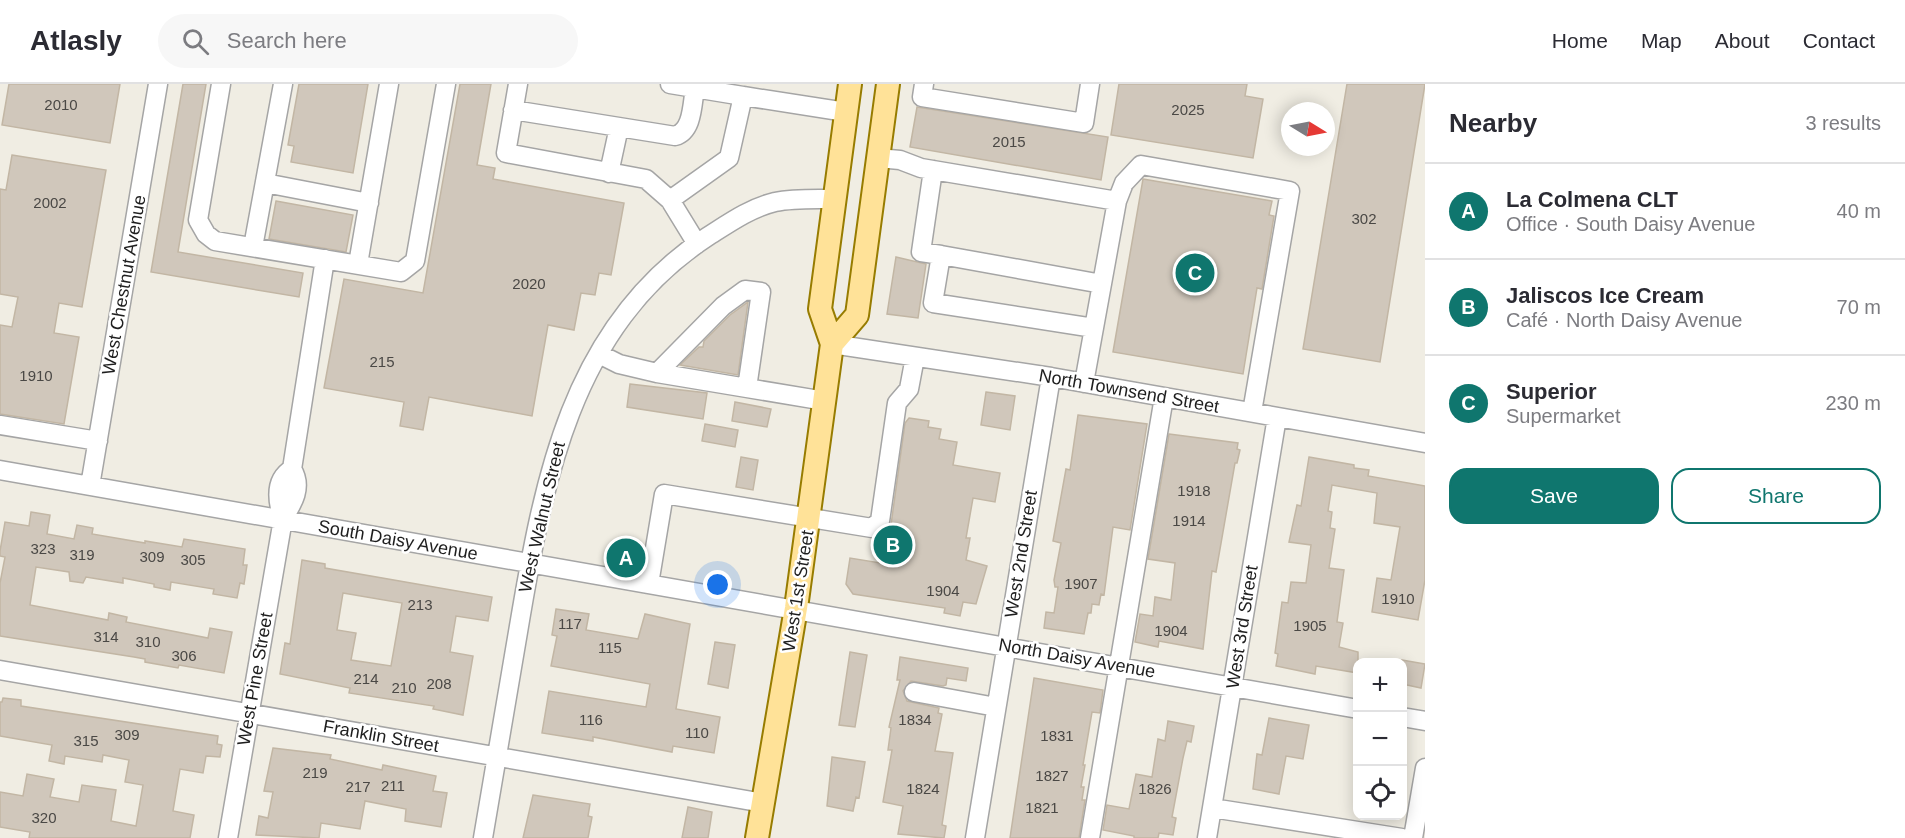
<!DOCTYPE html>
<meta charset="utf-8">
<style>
:root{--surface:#fff;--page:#f7f7f7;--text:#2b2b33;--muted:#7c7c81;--line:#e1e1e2;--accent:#0f766e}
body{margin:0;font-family:Helvetica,sans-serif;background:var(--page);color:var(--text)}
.controls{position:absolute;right:18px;bottom:18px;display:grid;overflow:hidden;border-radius:12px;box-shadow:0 3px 15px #0003}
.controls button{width:54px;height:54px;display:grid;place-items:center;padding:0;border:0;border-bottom:2px solid var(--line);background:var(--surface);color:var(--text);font:30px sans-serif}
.compass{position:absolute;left:1281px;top:18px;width:54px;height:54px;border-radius:50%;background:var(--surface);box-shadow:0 3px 15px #0003;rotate:100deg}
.you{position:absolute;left:718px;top:501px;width:21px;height:21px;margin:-15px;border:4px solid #fff;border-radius:50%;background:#1a73e8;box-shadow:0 0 0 9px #1a73e833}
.badge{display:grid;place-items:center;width:39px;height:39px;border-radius:50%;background:var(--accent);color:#fff;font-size:20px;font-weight:700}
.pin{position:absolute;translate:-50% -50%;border:3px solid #fff;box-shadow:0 2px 6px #0006}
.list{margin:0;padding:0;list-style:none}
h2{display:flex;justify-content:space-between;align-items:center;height:78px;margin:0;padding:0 24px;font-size:26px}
h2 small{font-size:20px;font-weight:400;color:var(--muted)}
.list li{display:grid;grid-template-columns:39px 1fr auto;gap:18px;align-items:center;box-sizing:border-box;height:96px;padding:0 24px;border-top:2px solid var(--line)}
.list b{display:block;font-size:22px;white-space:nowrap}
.list p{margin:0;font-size:20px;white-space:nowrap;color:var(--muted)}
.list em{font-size:20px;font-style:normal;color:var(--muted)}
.actions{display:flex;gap:12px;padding:18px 24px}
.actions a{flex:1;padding:14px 0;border:2px solid var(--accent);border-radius:18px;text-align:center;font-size:21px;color:var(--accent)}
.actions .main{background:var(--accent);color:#fff}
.icon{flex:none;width:33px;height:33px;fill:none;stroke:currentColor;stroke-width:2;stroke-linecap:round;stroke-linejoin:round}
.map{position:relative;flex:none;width:1425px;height:754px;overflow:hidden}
header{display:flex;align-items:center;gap:36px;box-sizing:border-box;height:84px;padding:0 30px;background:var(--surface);border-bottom:2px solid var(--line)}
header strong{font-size:28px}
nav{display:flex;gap:33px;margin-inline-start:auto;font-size:21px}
.search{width:420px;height:54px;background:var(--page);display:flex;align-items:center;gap:15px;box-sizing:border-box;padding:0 21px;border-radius:33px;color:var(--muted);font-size:22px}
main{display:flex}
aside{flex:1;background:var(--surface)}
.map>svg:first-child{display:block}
.building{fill:#d0c7bb;stroke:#c2b6a4;stroke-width:1.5;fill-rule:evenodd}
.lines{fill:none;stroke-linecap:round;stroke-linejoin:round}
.minor-casing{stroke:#a5a5a5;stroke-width:21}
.major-casing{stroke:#977c00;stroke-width:26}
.minor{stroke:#fff;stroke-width:18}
.major{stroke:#ffe298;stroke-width:22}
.labels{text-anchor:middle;stroke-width:5;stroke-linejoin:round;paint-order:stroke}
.number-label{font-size:15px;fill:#4a4845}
.street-label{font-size:18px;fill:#1e1e1e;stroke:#fff}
</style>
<header>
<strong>Atlasly</strong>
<div class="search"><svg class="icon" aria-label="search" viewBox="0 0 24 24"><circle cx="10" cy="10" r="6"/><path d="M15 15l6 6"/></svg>Search here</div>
<nav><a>Home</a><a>Map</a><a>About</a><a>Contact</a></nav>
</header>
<main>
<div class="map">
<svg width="1425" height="754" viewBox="0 0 1425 754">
<rect width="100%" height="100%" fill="#f0ede3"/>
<path class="building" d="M9,0h111l-10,59 -108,-18z
M183,0h23l-28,168 125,21 -4,24 -148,-25z
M299,0h69l-15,89 -62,-11 3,-16 -6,-1z
M460,0h31l-14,81 18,3 -2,11 131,24 -13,72 -12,-2 -4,22 -14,-2 -7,37 -26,-5 -16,91 -103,-19 -6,33 -23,-4 4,-24 -80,-14 20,-109 79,14z
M1119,0h128l-2,12 18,3 -10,59 -142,-23z
M1347,0h78l-45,278 -77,-13z
M917,23l191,30 -7,43 -191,-33z
M12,71l94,15 -24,137 -23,-4 -5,30 25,4 -15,87 -64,-10v-89l12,2 6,-30 -18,-3v-105l6,1z
M1143,95l129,22 -3,14 5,1 -12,73 -5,-1 -14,86 -130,-22z
M276,117l77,14 -7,37 -77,-13z
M896,173l30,7 -8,54 -31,-4z
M748,218l-10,73 -58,-10 19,-18h4l1,-6 26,-26z
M630,300l77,9 -4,26 -76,-12z
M986,308l29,4 -5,34 -29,-5z
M735,318l36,7 -4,18 -35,-6z
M1078,331l69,9 -17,106 -17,-3 -9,68 -3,-1 -2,11 -7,-1 -1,9h-3l-4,21 -40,-6 2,-16 8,1 4,-26h-3l-1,-7 7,-37 -8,-2 13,-72 4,1z
M909,334l20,3 -1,6 13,2 -2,10 18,3 -4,23 47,8 -5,29 -22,-4 -7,40h4l-4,22 21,6 -11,38 -13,-2 -3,14 -16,-3 1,-5 -92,-14 -7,-10 4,-26 30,5 5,-31h5l15,-109z
M705,340l33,6 -3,17 -33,-6z
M1169,350l69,9 -1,6 3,1 -3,13h-2l-19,109 -4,-1 -9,78 -44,-8 -1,6 -23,-5 5,-28 13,2 2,-19 16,3 4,-37 -27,-4z
M741,373l17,3 -5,30 -17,-3z
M1309,373l45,8v3l15,2 -1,6 57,10v94l-7,40 -46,-8 5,-34 14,2 9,-53 -26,-4 3,-30 -45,-8 -4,26 4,1 -2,16 5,1 -6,39 15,2 -7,52 6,1 -4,24 19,5v21l-42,-7 -1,8 -39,-8 2,-12 -3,-1 7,-51 6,1 3,-21 15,1 5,-38 -22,-3 8,-37 4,1z
M31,428l19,3 -3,19 27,5 3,-14 16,3 -1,6 53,9v-2l37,6 2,-8 61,10 -2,16h4l-3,19 -4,-1 -3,15 -24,-4 1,-5 -43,-7 -1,8 -16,-3v-3l-31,-6v5l-37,-6 -3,6 -13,-2 -1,-9 -33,-5 -6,38 78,15 1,-7 18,4 -1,5 82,16 2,-10 22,4 -8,41 -45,-8 -1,3 -33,-6v-3l-11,-2 -134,-21v-53l5,-26 -5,-1v-5l5,-29 24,4z
M302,476l23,4v4l167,29 -4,24 -32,-5 -6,36 23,4 -10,59 -30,-6 1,-3 -85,-13 1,-5 -70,-14 5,-31 5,1zM343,509l59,10 -11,63 -40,-6 5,-27 -19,-3z
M556,525l33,5 -3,16 52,9 7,-25 45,10 -14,85 44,8 -6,36 -41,-7 -1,6 -79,-15v4l-51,-8 7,-42 97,16 4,-23 -99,-18 6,-30 -5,-1z
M715,558l20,3 -7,43 -20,-4z
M850,568l17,3 -12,72 -16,-2z
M900,573l68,11 -2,13 -19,-3 -1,7 -3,1 -32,-5 -8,10 4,10 32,7 -1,5 4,1 -7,37 18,2 -11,72 4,1 -2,12 -46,-4 5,-28 -20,-4 9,-52h-4l3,-22 -2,-1 11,-47h-3z
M1402,576l23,4 -4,24 -19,-4z
M1034,594l69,12 -3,23 -8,-1 -9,53h2l-4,22h3l-2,13h3l-6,38h-69z
M3,614l18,2v6l197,30 -1,8 5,1 -2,12 -14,-1 -3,17 -23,-4 -7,42 21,4 -4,23h-161l1,-6 -30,-5v-35l23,4 4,-22 27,5 -4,18 29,5 3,-17 34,5 -5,31 25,5 7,-41 -18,-3 4,-22 -26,-5 -1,7 -37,-6 -1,8 -15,-3 3,-16 -52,-9v-34h2z
M1269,634l40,7 -6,34 -17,-3 -7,38 -26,-5 4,-35 5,1z
M1168,637l26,5 -3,16 -4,-1 -4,17 -11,59 4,1 -3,17 -14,-2 -1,5h-24v-2l-31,-6 4,-25 22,4 7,-35 16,3 6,-38 7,2z
M273,664l58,7 -1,4 52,11 1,-5 53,11 -3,15 14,2 -6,34 -36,-6 1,-12 -41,-8 -5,28 -39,-6 -2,15 -63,-3 3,-19 9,2 5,-26 -9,-1z
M832,673l33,5 -6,36 -3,-1 -3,14 -26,-5z
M533,711l57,9 -2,12 4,1 -4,21h-65z
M688,723l24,5 -4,26h-26z"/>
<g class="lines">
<defs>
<path id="minor" d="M221,0l-23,136 8,14 9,7 186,31 14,-11 31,-177
M518,0l-12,69 140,26 24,21
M670,0l73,12
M924,0l-2,13 162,26 6,-39
M513,26l162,26c18,-5 17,-32 20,-48
M878,74l22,2 21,8 196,33 -33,182
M933,86l-12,82 20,3 -8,48 161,25
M609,89l10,-46
M265,99l104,20
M1117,117l7,-18 17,-18 149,26 -38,221
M697,160l-27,-44 59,-42 14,-62 103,16
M253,163l30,-163
M941,171l161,29
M358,180l31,-180
M832,260l219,33 374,66
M599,270l20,10 38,9
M747,304l-90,-15 66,-67 22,-16 16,2 -14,96 78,13
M0,341l98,16
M0,386l1358,239
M90,402l68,-402
M283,435c-6,-18 -9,-39 9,-50
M649,500l15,-90 208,34 8,-7 17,-118 12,-14 6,-32
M0,586l763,133
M914,608l82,15
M1402,633l23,4
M1212,724l190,30
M228,754l55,-319c10,-16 20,-32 9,-50l33,-210
M483,754c12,-69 23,-137 35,-206 25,-149 52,-305 189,-395 22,-14 43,-29 68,-35 19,-4 40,-3 59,-3
M975,754l76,-461
M1090,754l74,-441
M1207,754l70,-421
M1413,754l12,-70"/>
<path id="major" d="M832,260l25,-29 31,-231
M757,754l39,-230 36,-264 -12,-35 30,-225"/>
</defs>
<use href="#minor" class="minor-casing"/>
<use href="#major" class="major-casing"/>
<use href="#minor" class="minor"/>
<use href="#major" class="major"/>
</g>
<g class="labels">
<g class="number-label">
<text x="61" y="26">2010</text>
<text x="1188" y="31">2025</text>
<text x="1009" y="63">2015</text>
<text x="50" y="124">2002</text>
<text x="1364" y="140">302</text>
<text x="529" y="205">2020</text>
<text x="382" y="283">215</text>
<text x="36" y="297">1910</text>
<text x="1194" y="412">1918</text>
<text x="1189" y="442">1914</text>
<text x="43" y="470">323</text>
<text x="82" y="476">319</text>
<text x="152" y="478">309</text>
<text x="193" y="481">305</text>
<text x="1081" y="505">1907</text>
<text x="943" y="512">1904</text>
<text x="1398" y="520">1910</text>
<text x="420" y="526">213</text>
<text x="570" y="545">117</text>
<text x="1310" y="547">1905</text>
<text x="1171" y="552">1904</text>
<text x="106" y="558">314</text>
<text x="148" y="563">310</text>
<text x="610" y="569">115</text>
<text x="184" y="577">306</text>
<text x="366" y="600">214</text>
<text x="439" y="605">208</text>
<text x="404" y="609">210</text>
<text x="591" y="641">116</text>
<text x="915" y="641">1834</text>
<text x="697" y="654">110</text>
<text x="127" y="656">309</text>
<text x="1057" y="657">1831</text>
<text x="86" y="662">315</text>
<text x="315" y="694">219</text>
<text x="1052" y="697">1827</text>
<text x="393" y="707">211</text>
<text x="358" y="708">217</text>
<text x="923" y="710">1824</text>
<text x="1155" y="710">1826</text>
<text x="1042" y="729">1821</text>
<text x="44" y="739">320</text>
</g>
<g class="street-label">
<text transform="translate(124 201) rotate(-80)" y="6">West Chestnut Avenue</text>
<text transform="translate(1129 307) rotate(10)" y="6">North Townsend Street</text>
<text transform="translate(542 433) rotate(-77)" y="6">West Walnut Street</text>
<text transform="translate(398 456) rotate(10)" y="6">South Daisy Avenue</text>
<text transform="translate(1021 470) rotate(-81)" y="6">West 2nd Street</text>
<text transform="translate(798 507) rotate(-81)" y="6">West 1st Street</text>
<text transform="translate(1242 543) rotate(-81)" y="6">West 3rd Street</text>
<text transform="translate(1077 574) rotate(10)" y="6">North Daisy Avenue</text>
<text transform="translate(255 595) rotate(-80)" y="6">West Pine Street</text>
<text transform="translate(381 652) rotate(10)" y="6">Franklin Street</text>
</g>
</g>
</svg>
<div class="controls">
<button>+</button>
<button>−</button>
<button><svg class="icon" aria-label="locate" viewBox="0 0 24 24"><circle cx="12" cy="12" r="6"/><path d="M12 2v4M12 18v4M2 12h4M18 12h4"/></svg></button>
</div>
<svg class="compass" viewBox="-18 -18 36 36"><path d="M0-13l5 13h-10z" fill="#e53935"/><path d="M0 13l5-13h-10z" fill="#7c7c81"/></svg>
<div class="you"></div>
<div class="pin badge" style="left:626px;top:474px">A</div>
<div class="pin badge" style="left:893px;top:461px">B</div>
<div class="pin badge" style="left:1195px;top:189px">C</div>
</div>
<aside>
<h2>Nearby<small>3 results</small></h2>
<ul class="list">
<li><span class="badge">A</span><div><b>La Colmena CLT</b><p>Office · South Daisy Avenue</p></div><em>40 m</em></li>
<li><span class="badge">B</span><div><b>Jaliscos Ice Cream</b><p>Café · North Daisy Avenue</p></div><em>70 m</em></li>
<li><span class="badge">C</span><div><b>Superior</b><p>Supermarket</p></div><em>230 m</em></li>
</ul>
<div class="actions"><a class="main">Save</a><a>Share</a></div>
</aside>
</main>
